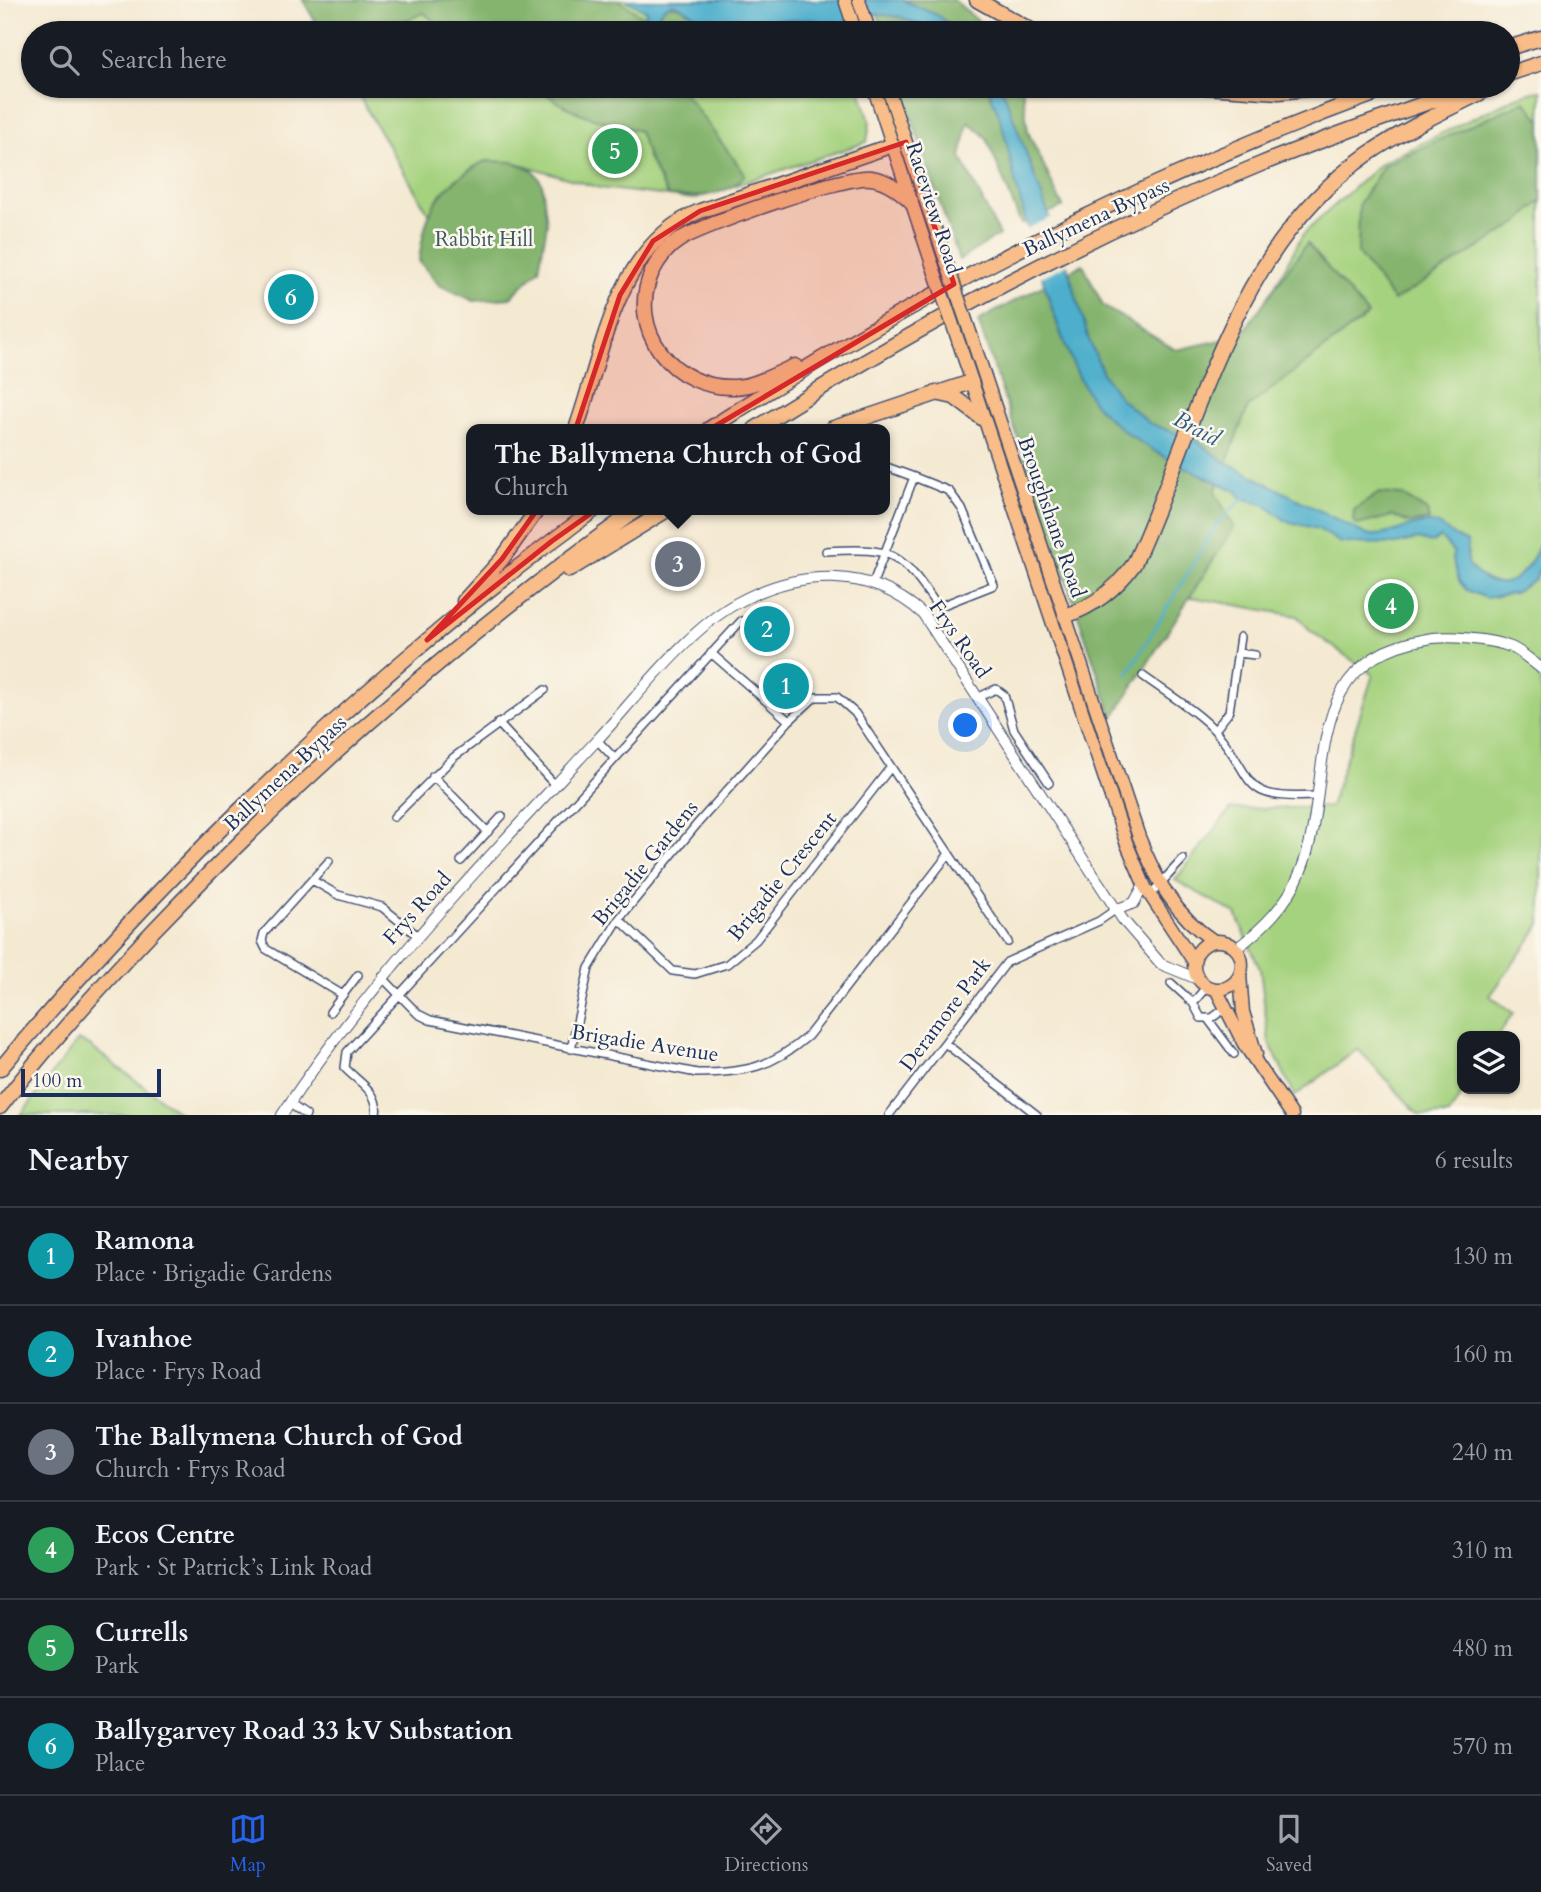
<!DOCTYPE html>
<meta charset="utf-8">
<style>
:root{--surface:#171b24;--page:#20242c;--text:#f1f3f6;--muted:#9ea1a6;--line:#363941;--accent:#2563eb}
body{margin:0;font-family:Cardo,serif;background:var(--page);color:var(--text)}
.controls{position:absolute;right:21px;bottom:21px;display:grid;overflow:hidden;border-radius:14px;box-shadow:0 2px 5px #0004}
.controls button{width:63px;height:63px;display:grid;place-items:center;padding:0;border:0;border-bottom:2px solid var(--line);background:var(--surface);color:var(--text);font:35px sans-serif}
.scale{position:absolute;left:21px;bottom:18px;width:140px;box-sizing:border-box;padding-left:7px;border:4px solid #1b2f5e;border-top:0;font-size:19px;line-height:24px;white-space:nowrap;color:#1b2f5e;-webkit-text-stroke:5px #fbf7ec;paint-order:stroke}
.you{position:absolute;left:966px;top:726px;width:24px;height:24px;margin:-18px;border:5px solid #fff;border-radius:50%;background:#1a73e8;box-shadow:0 0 0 10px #1a73e833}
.badge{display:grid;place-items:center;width:46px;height:46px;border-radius:50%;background:var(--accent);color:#fff;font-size:23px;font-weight:700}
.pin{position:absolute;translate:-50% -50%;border:4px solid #fff;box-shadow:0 2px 7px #0006}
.popup{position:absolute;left:466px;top:424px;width:424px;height:91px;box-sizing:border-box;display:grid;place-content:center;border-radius:14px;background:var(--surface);filter:drop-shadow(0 2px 5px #0005);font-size:23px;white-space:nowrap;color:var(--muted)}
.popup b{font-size:26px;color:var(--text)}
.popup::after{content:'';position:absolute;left:50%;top:100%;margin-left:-14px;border:14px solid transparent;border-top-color:var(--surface)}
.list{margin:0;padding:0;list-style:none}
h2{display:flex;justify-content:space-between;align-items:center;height:91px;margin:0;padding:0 28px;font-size:30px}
h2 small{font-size:23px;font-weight:400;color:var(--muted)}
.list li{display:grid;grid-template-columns:46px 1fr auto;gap:21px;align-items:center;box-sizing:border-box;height:98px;padding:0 28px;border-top:2px solid var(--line)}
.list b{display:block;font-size:26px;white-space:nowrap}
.list p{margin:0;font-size:23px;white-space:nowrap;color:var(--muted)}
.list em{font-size:23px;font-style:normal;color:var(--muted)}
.icon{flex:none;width:38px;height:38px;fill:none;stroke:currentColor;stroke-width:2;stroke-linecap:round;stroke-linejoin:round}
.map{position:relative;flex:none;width:1541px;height:1115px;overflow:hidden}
.search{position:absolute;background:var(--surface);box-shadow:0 2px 5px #0004;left:21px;right:21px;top:21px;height:77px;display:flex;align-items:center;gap:18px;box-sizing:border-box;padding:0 24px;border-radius:38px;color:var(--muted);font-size:26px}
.sheet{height:679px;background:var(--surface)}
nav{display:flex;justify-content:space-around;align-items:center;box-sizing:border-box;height:98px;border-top:2px solid var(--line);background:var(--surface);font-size:19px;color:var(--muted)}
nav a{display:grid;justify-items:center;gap:4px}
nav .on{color:var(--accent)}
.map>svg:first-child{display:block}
.green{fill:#a5d27e;stroke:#60806e;stroke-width:2}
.forest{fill:#84b46d;stroke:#507266;stroke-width:2}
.water{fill:#4dafcc;stroke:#346f95;stroke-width:2}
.pier{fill:#f4e9d1}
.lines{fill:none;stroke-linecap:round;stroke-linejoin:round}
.stream{stroke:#4dafcc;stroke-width:2.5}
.minor-casing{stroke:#3c4b6f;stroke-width:10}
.tertiary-casing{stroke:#3c4b6f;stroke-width:12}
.primary-casing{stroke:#3c4b6f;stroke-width:15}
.motorway-casing{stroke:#3c4b6f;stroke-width:17}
.minor{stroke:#fff;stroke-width:7}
.tertiary{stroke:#fff;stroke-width:10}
.primary{stroke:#f8bd89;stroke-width:12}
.motorway{stroke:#f8bd89;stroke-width:14}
.primary-bridge-casing{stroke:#3c4b6f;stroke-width:15;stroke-linecap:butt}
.primary-bridge{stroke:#f8bd89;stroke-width:12}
.marked{fill:#d62828;fill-opacity:0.2;stroke:#d62828;stroke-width:5;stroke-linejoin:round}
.labels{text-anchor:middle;stroke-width:5;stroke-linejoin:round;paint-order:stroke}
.street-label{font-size:21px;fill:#1b2f5e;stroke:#fbf7ec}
.park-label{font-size:21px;fill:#3e5866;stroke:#fbf7ec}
.water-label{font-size:23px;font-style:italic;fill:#2c5c84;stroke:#fbf7ec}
</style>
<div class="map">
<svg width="1541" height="1115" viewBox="0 0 1541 1115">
<rect width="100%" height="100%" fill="#fbf7ec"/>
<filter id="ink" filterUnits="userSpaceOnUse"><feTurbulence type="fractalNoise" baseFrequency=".0143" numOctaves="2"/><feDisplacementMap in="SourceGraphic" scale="14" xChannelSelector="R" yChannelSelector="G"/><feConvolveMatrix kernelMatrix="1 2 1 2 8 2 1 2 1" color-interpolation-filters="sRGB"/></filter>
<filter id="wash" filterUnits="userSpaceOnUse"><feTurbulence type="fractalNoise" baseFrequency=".00686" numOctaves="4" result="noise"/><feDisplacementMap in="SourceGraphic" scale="28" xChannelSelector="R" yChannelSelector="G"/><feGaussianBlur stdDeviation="1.57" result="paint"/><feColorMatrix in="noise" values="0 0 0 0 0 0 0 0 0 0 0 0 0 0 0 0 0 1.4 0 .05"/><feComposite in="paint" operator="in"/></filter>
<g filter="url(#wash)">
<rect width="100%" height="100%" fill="#f4e9d1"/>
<path class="green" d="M303,0h323l17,6 12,20 25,-20 87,14h46l29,7 1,6h-521z
M353,86h506l11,36 -3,20 -173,57 -94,-11 -86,-26 -73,31 -12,21z
M1541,90v834l-51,72 23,17 -15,23h-36v53h3l-16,26h-30l-61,-66 -63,47 -26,-54 -9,-73 -24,-55 -61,-34 56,-71 99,-2 43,-132 -62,-44 -14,-15 -166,-30 97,-213 75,-139 78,-71 135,-66z
M78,1040l12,6 92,69h-161z"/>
<path class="forest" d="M303,0h315l26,17h8l3,9 2,-9 8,-10c19,-6 30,15 50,15l4,11h-271l-24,-20 -51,20h-51z
M873,0h81l38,33h-108z
M538,86h145v5l62,83c-15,23 -52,24 -77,22l-19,-36 -10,-29c-36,-10 -74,-17 -101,-45z
M901,86h121l6,46 35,75 -42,17 -35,-87 -18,-15 -7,35 38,78 -40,25z
M1525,101l16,19v81l-23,22 -124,78 -36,-47 1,-50 25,-39z
M485,161l29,1 19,8 9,13 5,41 -8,45 -29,29 -36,3 -35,-16 -20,-24c7,-54 18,-74 66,-100z
M1307,243l61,72 -120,92 -33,85 19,35 -121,191 -135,-397 105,-57 20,42 73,44 64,-14z
M1379,493l22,2 26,16 2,9 -20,3 -17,-7 -34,9 -5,-4 1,-11z"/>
<path class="water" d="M626,0h277l34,15 23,18h-22l-38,-16 -24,-3 -34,13 -30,-7 -108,2 -24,-16 -8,-2 -7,3 -8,10 2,10 -7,-10h-8l3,-6z
M986,86h14l3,4 64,175 22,75 14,33 17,25 29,25 49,19 24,18 143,74c22,5 40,-10 61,-11 18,-2 26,17 41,18l1,24c33,36 57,14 73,-23v24l-6,14 -21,13 -28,5 -20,-8 -7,-9 -7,-24 2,-4 -14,-16 -9,6 -13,-4 -22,5 -55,-1 -23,-14 -32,-8 -21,-16 -23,-7 -6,-7c-47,-22 -99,-43 -136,-81 -33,-35 -69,-168 -82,-218 -10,-36 -13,-74 -32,-106z"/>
<path class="pier" d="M1054,216l16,47 -31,15 -14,-48z"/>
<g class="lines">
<path class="stream" d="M1127,675l91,-153 26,-24"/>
</g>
</g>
<g filter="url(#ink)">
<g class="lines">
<defs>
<path id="minor" d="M826,551c69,-4 74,1 112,56l56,-22 -32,-76 -13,-18 -35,-14
M873,583l41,-106 -30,-11
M711,653l78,68
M1238,653l17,2
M1143,676c22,16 57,37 74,57 41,48 20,67 99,63
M977,698l19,-9 8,6 10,35 35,53
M498,723l57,62
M1215,730l14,-18 11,-75
M597,740l18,19
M433,776l55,56
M394,817l60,-60 91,-67
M329,861l-65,72 -2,8 4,8 77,46
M461,861l41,-45
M312,880l26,15 44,12 36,29
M1150,895l33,-36
M619,919l54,52 22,3 32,-10 29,-24 134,-172
M382,977l36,37 12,6 267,53c47,0 74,-5 111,-37l140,-181
M1171,983l22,20
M1207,986l-14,17 8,15h11l15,-11
M330,1012l28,-37
M1208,1019l26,35
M946,1044l91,71
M571,1049l18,-81 30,-49 79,-96 91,-102 26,-24h22l18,16 153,229
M290,1104l16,11
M376,1115c4,-23 -17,-32 -31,-47l2,-16 394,-431
M889,1115l118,-153 92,-41 16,-11"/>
<path id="tertiary" d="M1115,910l19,-7 10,-18
M1236,949c27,-21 51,-44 64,-76 37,-89 -6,-213 127,-234 20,-4 64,0 84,8 10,4 21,15 30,21
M282,1115c90,-138 205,-256 316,-376 39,-42 89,-109 139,-136 61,-34 133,-37 186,11l200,306 38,44 39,16"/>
<path id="primary" d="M845,0l11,33
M859,0l11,33
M873,86l59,178
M887,86l57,169
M971,335l168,502c17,42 35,78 75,104
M959,343l167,499 20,47 48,73
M1194 965a24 24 0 1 1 48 0a24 24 0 1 1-48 0Z
M1240,974l3,38 13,42
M1216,989l28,55 48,71"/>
<path id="motorway" d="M977,0l59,33
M1508,48l33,-10
M1508,74l33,-11
M1192,86l87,6 56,-6
M795,366c-19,8 -40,20 -60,21 -61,3 -109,-57 -83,-115 6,-12 16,-25 27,-32 23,-15 168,-66 192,-62 16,2 28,12 40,23
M936,393l18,4 29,22
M576,429c28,-78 39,-183 124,-218l193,-66
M709,429c216,-140 445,-256 687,-343
M755,429c161,-102 330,-193 506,-265 71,-29 142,-53 214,-78
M831,429l140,-47
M569,570l98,-60
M464,601l38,-42 35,-49
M1065,616c30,-10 51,-27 69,-52 66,-143 97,-314 234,-410 40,-27 83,-46 126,-68
M0,1069c176,-209 373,-398 594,-559
M0,1107c47,-61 100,-120 153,-176 148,-156 309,-296 483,-421"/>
</defs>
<use href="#minor" class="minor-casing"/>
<use href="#tertiary" class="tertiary-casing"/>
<use href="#primary" class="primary-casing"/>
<use href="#motorway" class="motorway-casing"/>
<use href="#minor" class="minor"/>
<use href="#tertiary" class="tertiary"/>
<use href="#primary" class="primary"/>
<use href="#motorway" class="motorway"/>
<defs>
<path id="primary-bridge" d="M944,255l27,80
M932,264l27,79"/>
</defs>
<use href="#primary-bridge" class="primary-bridge-casing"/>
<use href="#primary-bridge" class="primary-bridge"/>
</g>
</g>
<path class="marked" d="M906,142l48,142 -247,147 -155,110 -125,99 75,-81 37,-52 33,-67 48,-145 33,-54 47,-30z"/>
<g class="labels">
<g class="street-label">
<text transform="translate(934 208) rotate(72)" y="7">Raceview Road</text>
<text transform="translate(1096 217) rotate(-25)" y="7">Ballymena Bypass</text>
<text transform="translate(1052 517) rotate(71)" y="7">Broughshane Road</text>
<text transform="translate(960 639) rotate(55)" y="7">Frys Road</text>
<text transform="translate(285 773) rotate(-43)" y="7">Ballymena Bypass</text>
<text transform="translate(645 863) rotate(-51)" y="7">Brigadie Gardens</text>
<text transform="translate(782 876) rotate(-51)" y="7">Brigadie Crescent</text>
<text transform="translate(417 908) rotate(-48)" y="7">Frys Road</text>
<text transform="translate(945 1014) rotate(-53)" y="7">Deramore Park</text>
<text transform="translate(645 1043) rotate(9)" y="7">Brigadie Avenue</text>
</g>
<g class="park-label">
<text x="484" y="246">Rabbit Hill</text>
</g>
<g class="water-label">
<text transform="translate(1197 428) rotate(28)" y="8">Braid</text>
</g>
</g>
</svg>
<div class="controls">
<button><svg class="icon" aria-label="layers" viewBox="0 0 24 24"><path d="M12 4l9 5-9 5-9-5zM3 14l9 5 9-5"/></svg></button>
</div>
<div class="scale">100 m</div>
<div class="you"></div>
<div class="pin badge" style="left:786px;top:686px;background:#0f9aa8">1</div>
<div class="pin badge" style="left:767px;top:629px;background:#0f9aa8">2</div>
<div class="pin badge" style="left:678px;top:564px;background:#6b7280">3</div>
<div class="popup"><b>The Ballymena Church of God</b>Church</div>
<div class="pin badge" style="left:1391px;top:606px;background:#2e9e5b">4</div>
<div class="pin badge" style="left:615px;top:151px;background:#2e9e5b">5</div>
<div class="pin badge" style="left:291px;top:297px;background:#0f9aa8">6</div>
<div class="search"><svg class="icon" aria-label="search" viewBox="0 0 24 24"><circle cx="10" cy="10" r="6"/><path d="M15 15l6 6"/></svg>Search here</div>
</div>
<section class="sheet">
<h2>Nearby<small>6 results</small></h2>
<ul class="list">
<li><span class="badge" style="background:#0f9aa8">1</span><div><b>Ramona</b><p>Place · Brigadie Gardens</p></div><em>130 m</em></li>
<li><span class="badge" style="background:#0f9aa8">2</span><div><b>Ivanhoe</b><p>Place · Frys Road</p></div><em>160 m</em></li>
<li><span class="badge" style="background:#6b7280">3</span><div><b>The Ballymena Church of God</b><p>Church · Frys Road</p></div><em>240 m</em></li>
<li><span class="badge" style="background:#2e9e5b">4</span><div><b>Ecos Centre</b><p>Park · St Patrick’s Link Road</p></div><em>310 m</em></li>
<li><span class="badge" style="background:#2e9e5b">5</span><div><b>Currells</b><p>Park</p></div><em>480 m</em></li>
<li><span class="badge" style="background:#0f9aa8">6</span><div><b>Ballygarvey Road 33 kV Substation</b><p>Place</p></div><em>570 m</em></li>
</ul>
</section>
<nav>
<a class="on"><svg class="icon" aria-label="map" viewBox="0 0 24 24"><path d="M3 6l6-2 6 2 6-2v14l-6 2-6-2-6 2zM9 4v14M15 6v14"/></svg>Map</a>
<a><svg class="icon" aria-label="directions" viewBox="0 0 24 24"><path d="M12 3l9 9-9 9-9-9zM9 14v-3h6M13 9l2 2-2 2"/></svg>Directions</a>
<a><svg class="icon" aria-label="saved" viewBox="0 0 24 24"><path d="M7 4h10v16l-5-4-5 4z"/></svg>Saved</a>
</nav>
